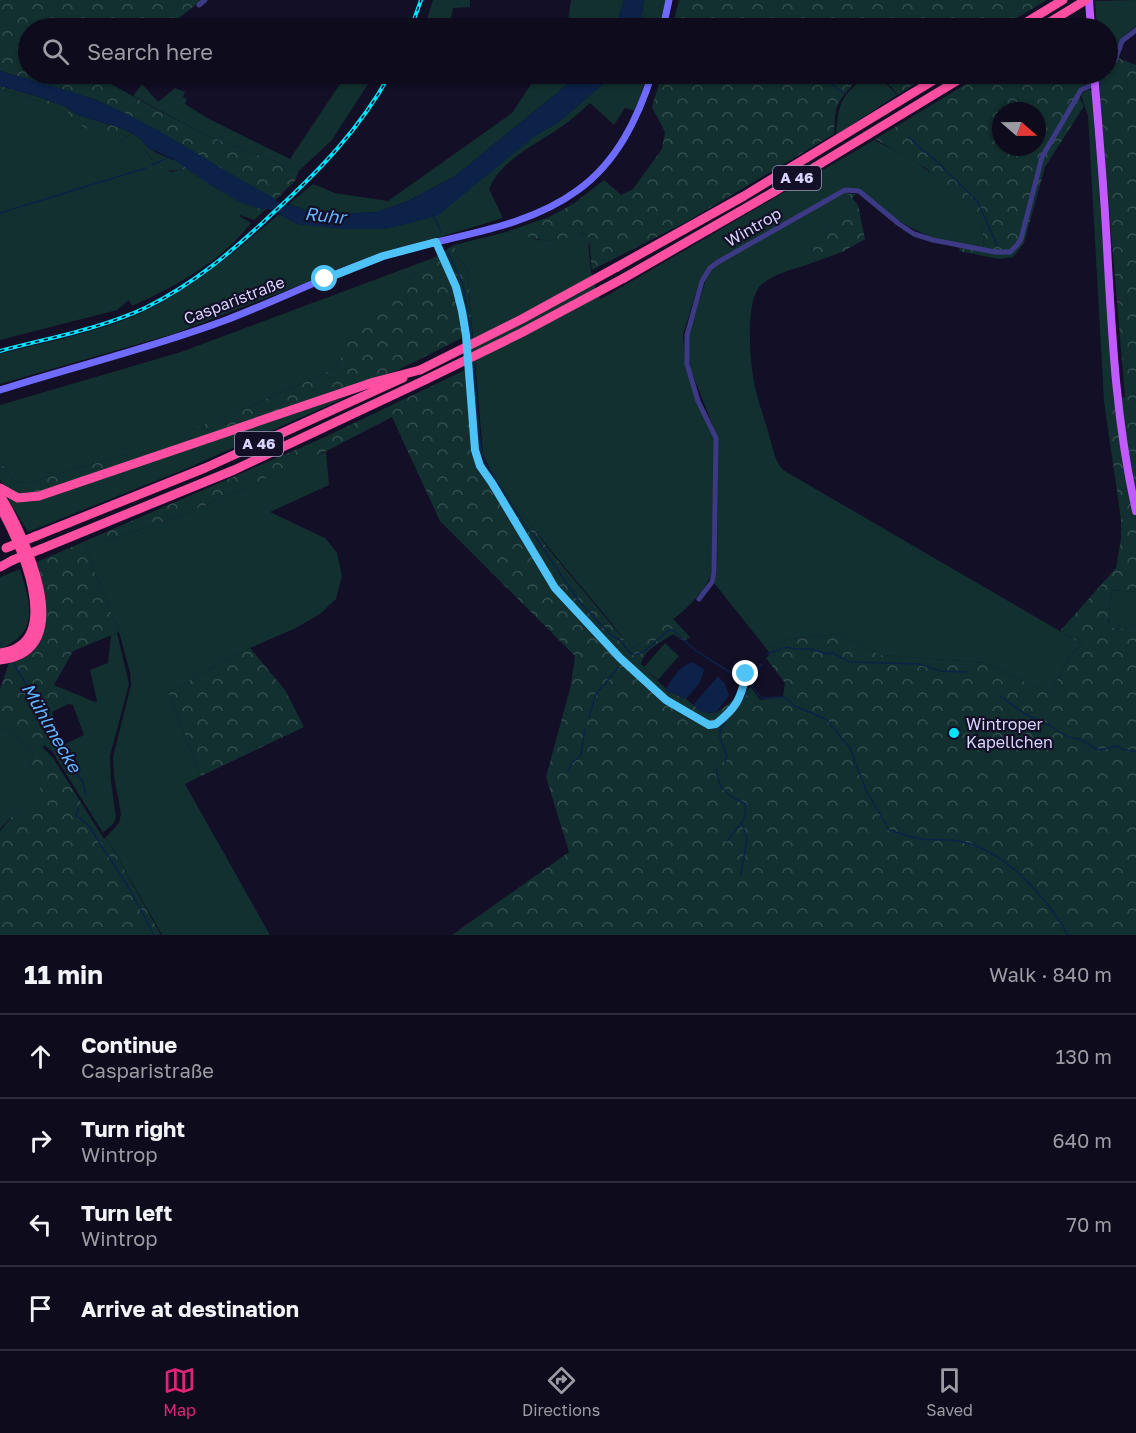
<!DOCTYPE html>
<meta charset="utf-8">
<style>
:root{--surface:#0e0b1c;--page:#1c1929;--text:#f1f3f6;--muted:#9b9ba3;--line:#2e2b3b;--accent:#db2777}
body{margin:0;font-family:"Golos Text",sans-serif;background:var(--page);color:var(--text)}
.compass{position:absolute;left:992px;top:102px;width:54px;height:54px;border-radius:50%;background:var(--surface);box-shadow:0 2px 4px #0004;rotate:110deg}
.stop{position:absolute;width:18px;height:18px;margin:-14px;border:4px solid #4fc3f7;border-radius:50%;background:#fff}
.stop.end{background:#4fc3f7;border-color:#fff;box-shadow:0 2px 6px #0008}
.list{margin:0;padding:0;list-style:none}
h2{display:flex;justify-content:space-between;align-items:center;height:78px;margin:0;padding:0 24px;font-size:26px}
h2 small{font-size:20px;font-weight:400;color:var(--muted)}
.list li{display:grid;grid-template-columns:39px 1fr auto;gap:18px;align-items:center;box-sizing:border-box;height:84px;padding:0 24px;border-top:2px solid var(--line)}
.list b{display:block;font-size:22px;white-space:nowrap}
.list p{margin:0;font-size:20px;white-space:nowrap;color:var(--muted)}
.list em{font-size:20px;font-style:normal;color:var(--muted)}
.icon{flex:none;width:33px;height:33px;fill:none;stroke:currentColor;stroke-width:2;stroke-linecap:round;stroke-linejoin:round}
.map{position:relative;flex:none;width:1136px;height:935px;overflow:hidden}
.search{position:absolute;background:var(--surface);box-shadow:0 2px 4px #0004;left:18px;right:18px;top:18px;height:66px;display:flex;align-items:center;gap:15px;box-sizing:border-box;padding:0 21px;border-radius:33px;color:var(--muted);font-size:22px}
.sheet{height:414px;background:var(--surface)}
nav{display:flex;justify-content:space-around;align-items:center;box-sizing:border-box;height:84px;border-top:2px solid var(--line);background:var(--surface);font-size:16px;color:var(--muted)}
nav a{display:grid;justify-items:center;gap:3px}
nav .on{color:var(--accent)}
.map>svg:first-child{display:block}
.green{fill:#12302f}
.forest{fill:url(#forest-crowns);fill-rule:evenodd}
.water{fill:#0c2248}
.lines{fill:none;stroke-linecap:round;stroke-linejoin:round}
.stream{stroke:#0c2248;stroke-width:1.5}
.river{stroke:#0c2248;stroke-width:10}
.street{stroke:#3d3a85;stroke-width:5}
.secondary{stroke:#6f6bff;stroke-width:7}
.primary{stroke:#c25bff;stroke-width:8}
.highway{stroke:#ff4fa3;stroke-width:9}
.rail-casing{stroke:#00e5ff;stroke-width:4}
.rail{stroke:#130f26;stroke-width:1.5;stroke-dasharray:4.5;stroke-linecap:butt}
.highway-bridge{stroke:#ff4fa3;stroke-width:9}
.route{stroke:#4fc3f7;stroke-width:8}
.poi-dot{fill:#00e5ff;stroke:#130f26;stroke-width:2}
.labels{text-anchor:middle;stroke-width:4.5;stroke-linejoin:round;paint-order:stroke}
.shield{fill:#130f26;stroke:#9e99be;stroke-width:1.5}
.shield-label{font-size:15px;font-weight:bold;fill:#d9d4ff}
.street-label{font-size:16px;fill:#d9d4ff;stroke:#130f26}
.poi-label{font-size:16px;fill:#d9d4ff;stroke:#130f26;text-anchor:start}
.water-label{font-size:18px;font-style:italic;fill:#62b6ff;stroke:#130f26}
</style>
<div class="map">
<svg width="1136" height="935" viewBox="0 0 1136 935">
<defs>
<pattern id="forest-crowns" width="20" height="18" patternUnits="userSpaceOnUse" patternTransform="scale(1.5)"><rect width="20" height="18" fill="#12302f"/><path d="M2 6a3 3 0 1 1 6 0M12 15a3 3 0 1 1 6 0" fill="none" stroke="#344d4e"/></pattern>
</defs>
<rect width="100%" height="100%" fill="#130f26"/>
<path class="green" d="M433,0h37v7l-17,1 -4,20h-25z
M571,0h53l-9,28h-48z
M644,0h22l-7,28h-24l7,-15z
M1136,0v26l-14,12 -9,22 -5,3v-35h-11l-2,-27z
M345,74h9l14,10 -36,56 -33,31 -93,-36 -73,-39 9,-12 16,18 17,-14 10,4 -2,5 4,2 -2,5 24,15 81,40 52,-78z
M538,74h42l-125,102 -47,25 -31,11 -43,2 -32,-5 -13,-5 24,-20 22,9 53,8 124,-88z
M612,74h36l-13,37 -10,-3 -11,17 -24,-22c-7,6 -14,13 -22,19 -25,19 -67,36 -79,67l14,29 -66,20 -116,39 -148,57 -173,50v-30c45,-12 104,-23 145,-43 50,-24 92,-61 134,-97l18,10 55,5 11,-1 196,-106 50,-44z
M864,78c16,0 23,5 33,17l-61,40c2,-29 4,-39 28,-57z
M0,88l68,23 8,12 43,19 11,-7 10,6 11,18 20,13 13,-3 56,34 23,9 -9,8 -14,-5 -1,1 12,7c-30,39 -75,63 -119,83l-3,-6 -12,10 -117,30z
M1089,89l3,2 22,309 -10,1 -16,-286 -7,-19 2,-3z
M874,140c18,9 37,18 53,30 20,15 35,35 55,50l2,29c-45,-7 -69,-15 -107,-43 -8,-6 -18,-12 -25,-19l-22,42 -22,19 5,1 2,13c-16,6 -42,11 -55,24 -15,17 -10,75 -6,96 3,16 9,33 14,49 4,13 6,29 15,39l299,174 -10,10 -23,40 -62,-31 -106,-8 -44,-21 -48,5 -23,9 -52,-65 3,-10 1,-134 -27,-69 -4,-29 19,-62h-6l-17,56 3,35 29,70 -3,132c-10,32 -54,58 -80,77 -37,-48 -78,-92 -114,-141 -12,-17 -28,-35 -35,-54l-16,-186 -10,-11 -3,-12 52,-13 14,1 18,7 21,1 18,-9 11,4c2,5 0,9 1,15 1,15 3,35 12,48z
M433,258l-5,9 -24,15 -48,45 -19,40 -99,45 -48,18 4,9 -65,23 -3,-8 -98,29 -14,-1 -14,-21v-56l181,-53z
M349,396l-161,72 -160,64 -22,-36 247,-70z
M326,452l3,33 -59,27 55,26 12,15 5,23 -6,23 -16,15 -24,14 -46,20 -82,44 33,84 -16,8 85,151h-108l-56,-98 13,-14 2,-9 -7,-38 -1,-19 18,-72 -1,-13 -11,-40 -34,-84 95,-32z
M20,569c10,34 21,63 -20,80v-72z
M1111,590l25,2v31c-9,8 -17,7 -28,3z
M117,633l12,51 -19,72 1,25 5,36 -2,6 -11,10 -51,-82 -8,-6 15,-9 4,9 21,-10 -11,-30 -5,-1 -14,-19 41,17 2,-1 -7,-31 18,-7 3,-28z
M665,643l14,13 -21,24 -14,-13z
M0,727l16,8 18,17 -5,11 16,35 -31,16 -14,15z"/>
<path class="forest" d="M0,0h202l-36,28h-138v46h70l2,4 45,25 61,32 93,36 -4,10 -32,31 -23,-9 -56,-34c-35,8 -30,-20 -54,-34l-11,7 -8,-1 -35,-18 -9,-12 -67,-23v-2l36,10 30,11 12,8 46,14 17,10 7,9 13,7 114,44 -178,-99 -97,-29z
M679,0h368l-47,28h-328z
M1118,58l18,7v527l-25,-2 -3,36c11,4 19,5 28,-3v312h-684l117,-83 -23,-75 25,-92 4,-29 -135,-135 -48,-104 -79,41 -133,58 -95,32 34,84 -46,19 -19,34 14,19 -16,8 7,24 -17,11 11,11 51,81 2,-2 55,98h-161v-104l14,-17 30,-16 -15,-35 5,-11 -18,-17 -16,-8v-38l9,-26c50,-10 38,-66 28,-101l288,-125 140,-67 -3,-32 -66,33 -202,68 -5,-9 49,-18 99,-45 18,-40 20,-22 29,-23 24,-15 5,-9 21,-13 3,12 10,11 15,191 68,92 82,98 41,-30 17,18 -6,4 -11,-7c-12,8 -28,15 -32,30l28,28 17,7 16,13 14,1 35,-26 9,13 23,-3 2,-14 -19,-25 4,-4 -4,-6 23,-9 48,-5 44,21 106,8 62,31 23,-40 10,-10 -22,-13 56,-63 5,-29v-20l-17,-118 21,-4 -27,-322 10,-1v-6z
M662,74h268l-32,21c-16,-20 -32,-26 -50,-5 -5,6 -10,13 -12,20 -2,8 -1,16 -2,24l-146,87 -96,49c-2,-10 -1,-24 -4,-34 -11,-8 -19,4 -31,5 -19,1 -33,-8 -51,-9l43,-15 24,-13 31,-24 17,15 12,-6 29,-40 3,-17 -13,-25z
M983,74h106v4l-11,16 6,12 -39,61 -21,76 -11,14 -14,2 -40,-8 1,-3 24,3 -2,-31 -14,-10 -41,-41 -52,-30zM1001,111h36v36h-36z
M847,194h9l-4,4 6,7 7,34 -23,13 -27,10 -2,-13 -6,-1 23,-19z
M126,454l3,8 -97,32c-15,2 -23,-2 -32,-14v-19l14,21 14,1z
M250,648l35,42 19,37 -103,49 -33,-84z"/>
<path class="water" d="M624,0h20l-2,13 -7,15h-20z
M0,71c32,10 66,17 98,30 62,25 118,67 178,98l-12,11 -24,-8 -39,-23 -29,-21 -24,-10 -7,-9 -17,-10 -46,-14 -12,-8 -30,-11 -36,-10z
M580,74h32l-2,4 -51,44 -24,14 -98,80 -51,13h-45l-44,-5 -18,-10 10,-10 13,5 32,5 43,-2 31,-11 47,-25z
M692,662l12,7c-1,12 -10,21 -18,30l-17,-7 -3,-4c7,-11 13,-21 26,-26z
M718,676l7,8 4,11 -13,18 -14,-1 -9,-7z"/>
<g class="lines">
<path class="stream" d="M641,18l13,4
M676,25l20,3
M817,74l27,19
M909,137l12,12 9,6 48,47 19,43
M152,165l18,-8
M0,213l146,-45
M434,216l7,16
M447,251l16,33 9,57
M474,361l3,43v19l7,39 42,65 10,11 42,62 34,36 8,4 10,13 5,2 8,-3 26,-22h4l22,20 47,30
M0,643l1,2
M767,654l20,-7 7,2h17l16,5 6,-1 17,9 69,2 21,7 27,1
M13,662l40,69 8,20 22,31 3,13
M749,681l12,17 23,-1 11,9 31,13 24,29 16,42 23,40c11,3 21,7 32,9 12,1 25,0 37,2 46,7 88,56 110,94
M1000,696l25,18 26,12 16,11 13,2 18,11 20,-4 6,4 12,1
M589,717l7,-23 23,-27
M725,762l2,-6 -7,-18v-7l5,-9 22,-29 2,-15 13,-14
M717,768c-2,11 6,23 15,29 5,3 9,4 14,7l-1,13 -3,5 5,17 -6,35
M568,772l4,-9 9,-8 4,-26
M78,808l-2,7 13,11 43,67 22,42
M727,841l14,-18"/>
<path class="river" d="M257,199l38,15"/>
<path class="street" d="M199,5l6,-5
M1108,65l7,-4 7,-20 14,-11
M436,242l20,45 6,24 4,24 9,115 5,16 12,17 64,105 64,70 46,42 43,25 7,-1c20,-16 25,-25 30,-50
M699,599l13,-17 2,-9 2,-135 -18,-37 -11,-37v-29l15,-54 8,-13 8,-6 127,-72 14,1 40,33 15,10 19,6 62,12h15l7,-7 4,-6 21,-82 39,-67 14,-7"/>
<path class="secondary" d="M663,28l6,-28
M0,390c75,-24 152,-42 226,-70 52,-20 102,-45 155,-63 65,-22 140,-25 197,-67 39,-28 60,-72 74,-116"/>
<path class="primary" d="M1089,0l2,28
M1094,74c5,57 10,115 13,173 5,90 9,175 29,264"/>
<path class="highway" d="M1017,28l46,-28
M1040,28l46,-28
M617,267l127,-71 200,-122
M624,278l153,-88 191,-116
M0,488l18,10 21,-2 335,-114 46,-12
M0,495c22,37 82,157 0,165
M0,507c19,33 68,138 0,146
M36,536l169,-68 198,-90
M41,549l193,-79 191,-90
M0,567l13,-7"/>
<defs>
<path id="rail" d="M411,28l10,-28
M0,351c48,-13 100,-22 145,-43 49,-24 89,-58 128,-95 46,-42 87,-84 117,-139"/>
</defs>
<use href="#rail" class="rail-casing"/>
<use href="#rail" class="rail"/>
<path class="highway-bridge" d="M420,370l102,-51 95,-52
M425,380l96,-47 103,-55
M6,548l30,-12
M13,560l28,-11"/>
</g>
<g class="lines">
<path class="route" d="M325,279l58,-23 53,-14 20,45 6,24 4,24 9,115 5,16 12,17 63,105 65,70 46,42 43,25 7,-1c20,-16 25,-25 30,-50"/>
</g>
<circle class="poi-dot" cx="954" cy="733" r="6"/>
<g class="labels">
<g class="shield">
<rect x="773" y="166" width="48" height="24" rx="4.5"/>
<rect x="235" y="432" width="48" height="24" rx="4.5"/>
</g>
<g class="shield-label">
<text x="797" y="183">A 46</text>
<text x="259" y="449">A 46</text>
</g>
<g class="street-label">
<text transform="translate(753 227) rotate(-30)" y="6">Wintrop</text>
<text transform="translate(234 300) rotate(-21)" y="6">Casparistraße</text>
</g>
<g class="poi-label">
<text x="966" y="730">Wintroper<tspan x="966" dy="18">Kapellchen</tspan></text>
</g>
<g class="water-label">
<text transform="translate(325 216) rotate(6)" y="6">Ruhr</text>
<text transform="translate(51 728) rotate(60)" y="6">Mühlmecke</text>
</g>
</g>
</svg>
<svg class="compass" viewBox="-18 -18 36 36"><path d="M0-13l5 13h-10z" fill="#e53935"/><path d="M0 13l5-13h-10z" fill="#9b9ba3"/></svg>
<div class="stop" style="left:325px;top:279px"></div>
<div class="stop end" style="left:746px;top:674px"></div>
<div class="search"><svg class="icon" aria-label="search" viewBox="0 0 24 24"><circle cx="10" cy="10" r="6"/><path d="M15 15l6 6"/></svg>Search here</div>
</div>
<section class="sheet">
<h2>11 min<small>Walk · 840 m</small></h2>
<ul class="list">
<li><svg class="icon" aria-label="ahead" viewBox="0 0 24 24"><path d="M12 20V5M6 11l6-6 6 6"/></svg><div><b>Continue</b><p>Casparistraße</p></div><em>130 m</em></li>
<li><svg class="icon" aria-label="right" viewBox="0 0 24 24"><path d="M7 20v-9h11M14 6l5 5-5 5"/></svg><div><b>Turn right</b><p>Wintrop</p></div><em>640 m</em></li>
<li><svg class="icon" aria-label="left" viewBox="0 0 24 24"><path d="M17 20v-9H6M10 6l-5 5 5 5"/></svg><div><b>Turn left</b><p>Wintrop</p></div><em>70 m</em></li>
<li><svg class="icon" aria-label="arrive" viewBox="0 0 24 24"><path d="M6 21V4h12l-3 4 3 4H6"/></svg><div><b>Arrive at destination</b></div></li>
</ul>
</section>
<nav>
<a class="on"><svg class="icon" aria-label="map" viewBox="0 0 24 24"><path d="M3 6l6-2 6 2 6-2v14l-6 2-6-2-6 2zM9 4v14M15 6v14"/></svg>Map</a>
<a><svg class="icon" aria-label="directions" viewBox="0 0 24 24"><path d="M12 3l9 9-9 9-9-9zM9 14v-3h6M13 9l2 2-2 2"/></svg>Directions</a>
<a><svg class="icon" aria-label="saved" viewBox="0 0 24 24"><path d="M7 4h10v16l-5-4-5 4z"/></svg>Saved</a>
</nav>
